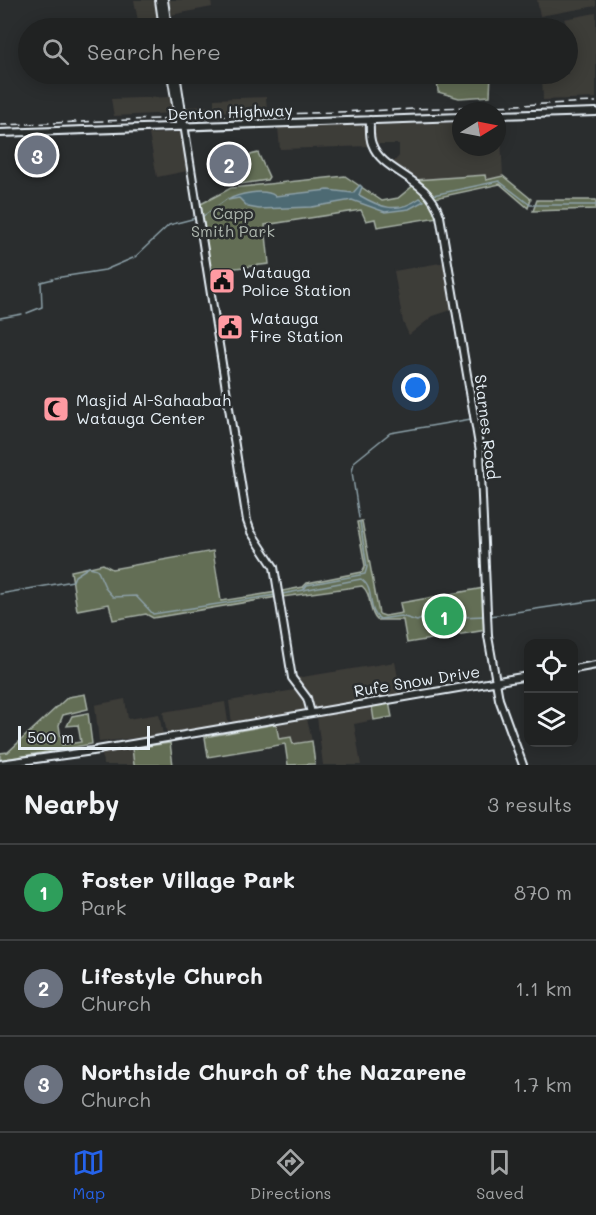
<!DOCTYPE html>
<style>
:root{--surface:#202222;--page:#2d2f2f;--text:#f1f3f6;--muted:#a2a4a5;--line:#3d3f40;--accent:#2563eb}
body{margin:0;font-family:Mali,sans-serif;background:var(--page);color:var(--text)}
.controls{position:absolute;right:18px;bottom:18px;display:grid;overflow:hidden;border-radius:12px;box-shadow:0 3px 15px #0003}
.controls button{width:54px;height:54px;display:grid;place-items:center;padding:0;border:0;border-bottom:2px solid var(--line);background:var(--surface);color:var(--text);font:30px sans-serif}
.compass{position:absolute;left:452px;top:102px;width:54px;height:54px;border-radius:50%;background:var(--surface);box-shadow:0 3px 15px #0003;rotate:80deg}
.scale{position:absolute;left:18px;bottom:15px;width:132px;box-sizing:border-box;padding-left:6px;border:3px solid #e8f1f8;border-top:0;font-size:16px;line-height:21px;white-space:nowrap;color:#e8f1f8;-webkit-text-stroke:4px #2a2d2e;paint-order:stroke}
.you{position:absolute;left:416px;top:388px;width:21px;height:21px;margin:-15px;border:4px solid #fff;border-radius:50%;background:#1a73e8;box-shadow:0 0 0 9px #1a73e833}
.badge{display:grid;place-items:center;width:39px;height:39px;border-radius:50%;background:var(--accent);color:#fff;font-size:20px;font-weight:700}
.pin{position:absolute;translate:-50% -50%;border:3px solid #fff;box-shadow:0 2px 6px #0006}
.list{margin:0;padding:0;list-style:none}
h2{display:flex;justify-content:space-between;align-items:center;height:78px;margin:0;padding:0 24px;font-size:26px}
h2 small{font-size:20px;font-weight:400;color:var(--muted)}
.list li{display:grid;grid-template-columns:39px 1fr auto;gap:18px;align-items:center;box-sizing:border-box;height:96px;padding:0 24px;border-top:2px solid var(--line)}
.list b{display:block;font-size:22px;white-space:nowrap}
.list p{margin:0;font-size:20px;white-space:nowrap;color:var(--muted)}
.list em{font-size:20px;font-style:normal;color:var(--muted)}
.icon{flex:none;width:33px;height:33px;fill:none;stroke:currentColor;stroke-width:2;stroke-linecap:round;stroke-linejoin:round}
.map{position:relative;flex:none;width:596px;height:765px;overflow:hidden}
.search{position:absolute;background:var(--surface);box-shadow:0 3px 15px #0003;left:18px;right:18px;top:18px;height:66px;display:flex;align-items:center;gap:15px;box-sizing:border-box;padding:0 21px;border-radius:33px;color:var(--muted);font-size:22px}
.sheet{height:366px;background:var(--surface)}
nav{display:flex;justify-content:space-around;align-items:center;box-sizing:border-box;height:84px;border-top:2px solid var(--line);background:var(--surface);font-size:16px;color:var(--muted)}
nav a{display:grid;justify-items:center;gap:3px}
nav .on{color:var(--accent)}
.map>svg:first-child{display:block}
.built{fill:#3e3c39}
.green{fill:#646e54;stroke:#a6b0a6;stroke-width:1.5}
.water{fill:#4e6a73;stroke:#8ca0a8;stroke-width:1.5}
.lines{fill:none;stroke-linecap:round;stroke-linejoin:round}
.stream{stroke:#8ca0a8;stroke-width:1.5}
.major-casing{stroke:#e8f1f8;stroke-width:10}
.major{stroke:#2a2d2e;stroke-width:6}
.rail{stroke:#e8f1f8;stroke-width:1.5;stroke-dasharray:9 4.5;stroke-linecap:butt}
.labels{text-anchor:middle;stroke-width:5;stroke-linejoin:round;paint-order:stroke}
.street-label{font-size:16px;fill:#e8f1f8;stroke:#2a2d2e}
.park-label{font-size:16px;fill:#adb6ae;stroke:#2a2d2e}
.poi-label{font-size:16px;fill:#e8f1f8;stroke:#2a2d2e;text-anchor:start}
</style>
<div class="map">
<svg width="596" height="765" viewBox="0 0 596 765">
<rect width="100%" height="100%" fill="#2a2d2e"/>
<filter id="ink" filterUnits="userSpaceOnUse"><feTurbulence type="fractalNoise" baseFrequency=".0167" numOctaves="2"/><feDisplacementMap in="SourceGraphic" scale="12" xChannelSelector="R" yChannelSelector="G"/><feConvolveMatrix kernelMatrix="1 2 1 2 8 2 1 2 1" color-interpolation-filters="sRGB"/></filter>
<g filter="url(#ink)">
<path class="built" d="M134,0h20l4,18 -20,3z
M169,0h42l1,7 -41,8z
M537,0h59v6l-56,10z
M596,13v85l-53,2 -1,-26h26v-46l-4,-9z
M171,97l3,16 -60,3 -3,-17z
M266,97l1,13 -82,3 -1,-6 30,-1v-7z
M497,120h3l3,56 -18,4v-5l-69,5 -23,-17 6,-7v-12h-23l-1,-4 -1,-12 3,-3 84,-3v25h36z
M368,125l2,21 -90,3 -2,-21z
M181,132l6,39 -30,6 -8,-43z
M446,262l8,47 -21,7 -24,19 -6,-13 -9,-51z
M395,662l6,31 -88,16 -5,-17 -12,-14z
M295,690l11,12v8l-74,13 -3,-22z
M125,699l3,20 31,-5 4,21 -64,7 -4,-37z
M225,702l3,20 -2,2 -59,10 -4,-22z
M372,707l2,13 -20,4 7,41h-38l-6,-48z
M307,719l5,22 -20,3 -13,-5 -3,-15z
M132,748l2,17h-31l-1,-13z"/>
<path class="green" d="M437,74h54l-1,22 -31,2 -21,-6z
M258,153l11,24 -2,3 -26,4c-5,-16 -1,-28 17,-31z
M485,175l1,5 17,-4 28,23 -3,9 -28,-24 -65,14 -19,-18z
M345,176l37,25 16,-3 16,-13 15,12 9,20 -61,10 -2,-8 -9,2 -5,-11 -96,15 4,39 -59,7 -11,-66 32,-17z
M537,200h59v9l-63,2z
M362,521l17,93 6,2 17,-3 -2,-10 84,-15 2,42 -79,13 -4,-23h-26c-10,-10 -4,-25 -15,-34l-79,11 -1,-6 21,-4 4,-4 55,-11 3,-6 -8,-44z
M213,551l8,50 56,-9v5l-124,21 -7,-4 -33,6 -4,-16 -32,6 -6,-39 32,-7 9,5z
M85,694l3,15 -25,6 -4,10 3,20 19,-3 -3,-17 -11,1 5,-10 16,-3 4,31 -92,16v-7l8,-1 60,-55z
M389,702l3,15 -18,3 -2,-13z
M276,724l3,15 12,-2 2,7 19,-3 3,23 -27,1 -3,-21 -77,13 -3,-20z
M170,743l3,22h-39l-2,-17z"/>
<path class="water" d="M360,185l2,2 -3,8c22,13 38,19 61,3l4,3 -15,8 -24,3 -33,-12 -40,7 -53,2 -11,-2 -9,-9 -11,2c9,-6 37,-12 47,-4l53,-6 25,3z"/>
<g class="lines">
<path class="stream" d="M433,195l66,-14 31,24h66
M202,217l25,-18
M135,257l34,-32 27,-7
M55,278l50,-8 28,-12
M27,313l15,-6 -1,-25 12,-3
M0,318l22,-4
M359,518l-7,-46 2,-10 36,-29 81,-14
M304,589l3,-4 58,-11 2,-7 -7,-45
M0,594l73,-13 2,-5 14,-9 8,2 9,20 7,8 23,-1 17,18 123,-19
M282,594l79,-15c15,10 5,31 19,40l21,-3 16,5 20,-9 23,5 25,-1
M424,605l1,11
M462,609l1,8
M437,612l3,17
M490,616l106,-16"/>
<defs>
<path id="major" d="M159,0l4,28
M164,0l4,28
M171,74l8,49 4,4
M176,74l71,447 4,11 23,35 18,111 15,20 4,15
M497,115l99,-3
M370,120c0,8 -1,17 2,24 11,30 56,32 68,72l40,235 8,185 11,63 24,66
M0,133l461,-16
M574,669l22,-4
M97,750l431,-74
M0,764l100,-14"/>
</defs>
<use href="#major" class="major-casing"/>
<use href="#major" class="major"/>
<path class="rail" d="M0,125l596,-23"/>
</g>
</g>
<defs>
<symbol id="civic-square" viewBox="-11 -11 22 22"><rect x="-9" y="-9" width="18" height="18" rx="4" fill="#ff9aa2" stroke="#2a2d2e"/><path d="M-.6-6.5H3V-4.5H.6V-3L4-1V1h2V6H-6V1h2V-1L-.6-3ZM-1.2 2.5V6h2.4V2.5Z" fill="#111"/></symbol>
<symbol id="mosque-square" viewBox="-11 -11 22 22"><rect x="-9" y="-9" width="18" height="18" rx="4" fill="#ff9aa2" stroke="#2a2d2e"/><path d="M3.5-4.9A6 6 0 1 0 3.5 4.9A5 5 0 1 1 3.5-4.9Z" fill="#111"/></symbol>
</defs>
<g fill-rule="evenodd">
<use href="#civic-square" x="207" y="266" width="30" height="30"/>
<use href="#civic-square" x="215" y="312" width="30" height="30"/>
<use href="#mosque-square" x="41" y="394" width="30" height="30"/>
</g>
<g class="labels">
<g class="street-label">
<text transform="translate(230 112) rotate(-2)" y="6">Denton Highway</text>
<text transform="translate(487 427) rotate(83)" y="6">Starnes Road</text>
<text transform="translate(417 681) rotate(-9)" y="6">Rufe Snow Drive</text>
</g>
<g class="park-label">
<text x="233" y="219">Capp<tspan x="233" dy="18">Smith Park</tspan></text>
</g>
<g class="poi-label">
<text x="242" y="278">Watauga<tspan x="242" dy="18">Police Station</tspan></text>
<text x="250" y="324">Watauga<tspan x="250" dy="18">Fire Station</tspan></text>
<text x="76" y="406">Masjid Al-Sahaabah<tspan x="76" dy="18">Watauga Center</tspan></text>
</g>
</g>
</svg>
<div class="controls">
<button><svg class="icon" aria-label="locate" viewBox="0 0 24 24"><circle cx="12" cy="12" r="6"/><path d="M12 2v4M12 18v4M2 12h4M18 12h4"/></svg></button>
<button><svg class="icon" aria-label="layers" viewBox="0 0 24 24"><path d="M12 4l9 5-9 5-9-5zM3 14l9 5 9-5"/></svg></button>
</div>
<svg class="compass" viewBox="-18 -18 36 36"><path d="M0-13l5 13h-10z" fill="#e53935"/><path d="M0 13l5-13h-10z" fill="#a2a4a5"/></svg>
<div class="scale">500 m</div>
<div class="you"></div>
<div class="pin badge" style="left:444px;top:616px;background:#2e9e5b">1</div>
<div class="pin badge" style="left:229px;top:164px;background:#6b7280">2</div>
<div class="pin badge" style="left:37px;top:155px;background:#6b7280">3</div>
<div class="search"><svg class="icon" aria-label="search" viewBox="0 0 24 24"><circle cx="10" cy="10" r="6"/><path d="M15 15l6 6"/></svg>Search here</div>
</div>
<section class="sheet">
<h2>Nearby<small>3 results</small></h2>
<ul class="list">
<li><span class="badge" style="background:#2e9e5b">1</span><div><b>Foster Village Park</b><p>Park</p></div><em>870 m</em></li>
<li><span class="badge" style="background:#6b7280">2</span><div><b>Lifestyle Church</b><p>Church</p></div><em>1.1 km</em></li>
<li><span class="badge" style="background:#6b7280">3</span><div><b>Northside Church of the Nazarene</b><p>Church</p></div><em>1.7 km</em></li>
</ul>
</section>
<nav>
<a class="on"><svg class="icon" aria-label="map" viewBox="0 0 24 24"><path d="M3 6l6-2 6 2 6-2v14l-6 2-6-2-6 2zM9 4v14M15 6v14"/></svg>Map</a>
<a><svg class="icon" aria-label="directions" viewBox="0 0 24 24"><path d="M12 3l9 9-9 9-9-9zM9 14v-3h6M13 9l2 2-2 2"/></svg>Directions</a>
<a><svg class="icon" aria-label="saved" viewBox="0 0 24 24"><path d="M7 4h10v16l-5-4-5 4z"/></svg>Saved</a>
</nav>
